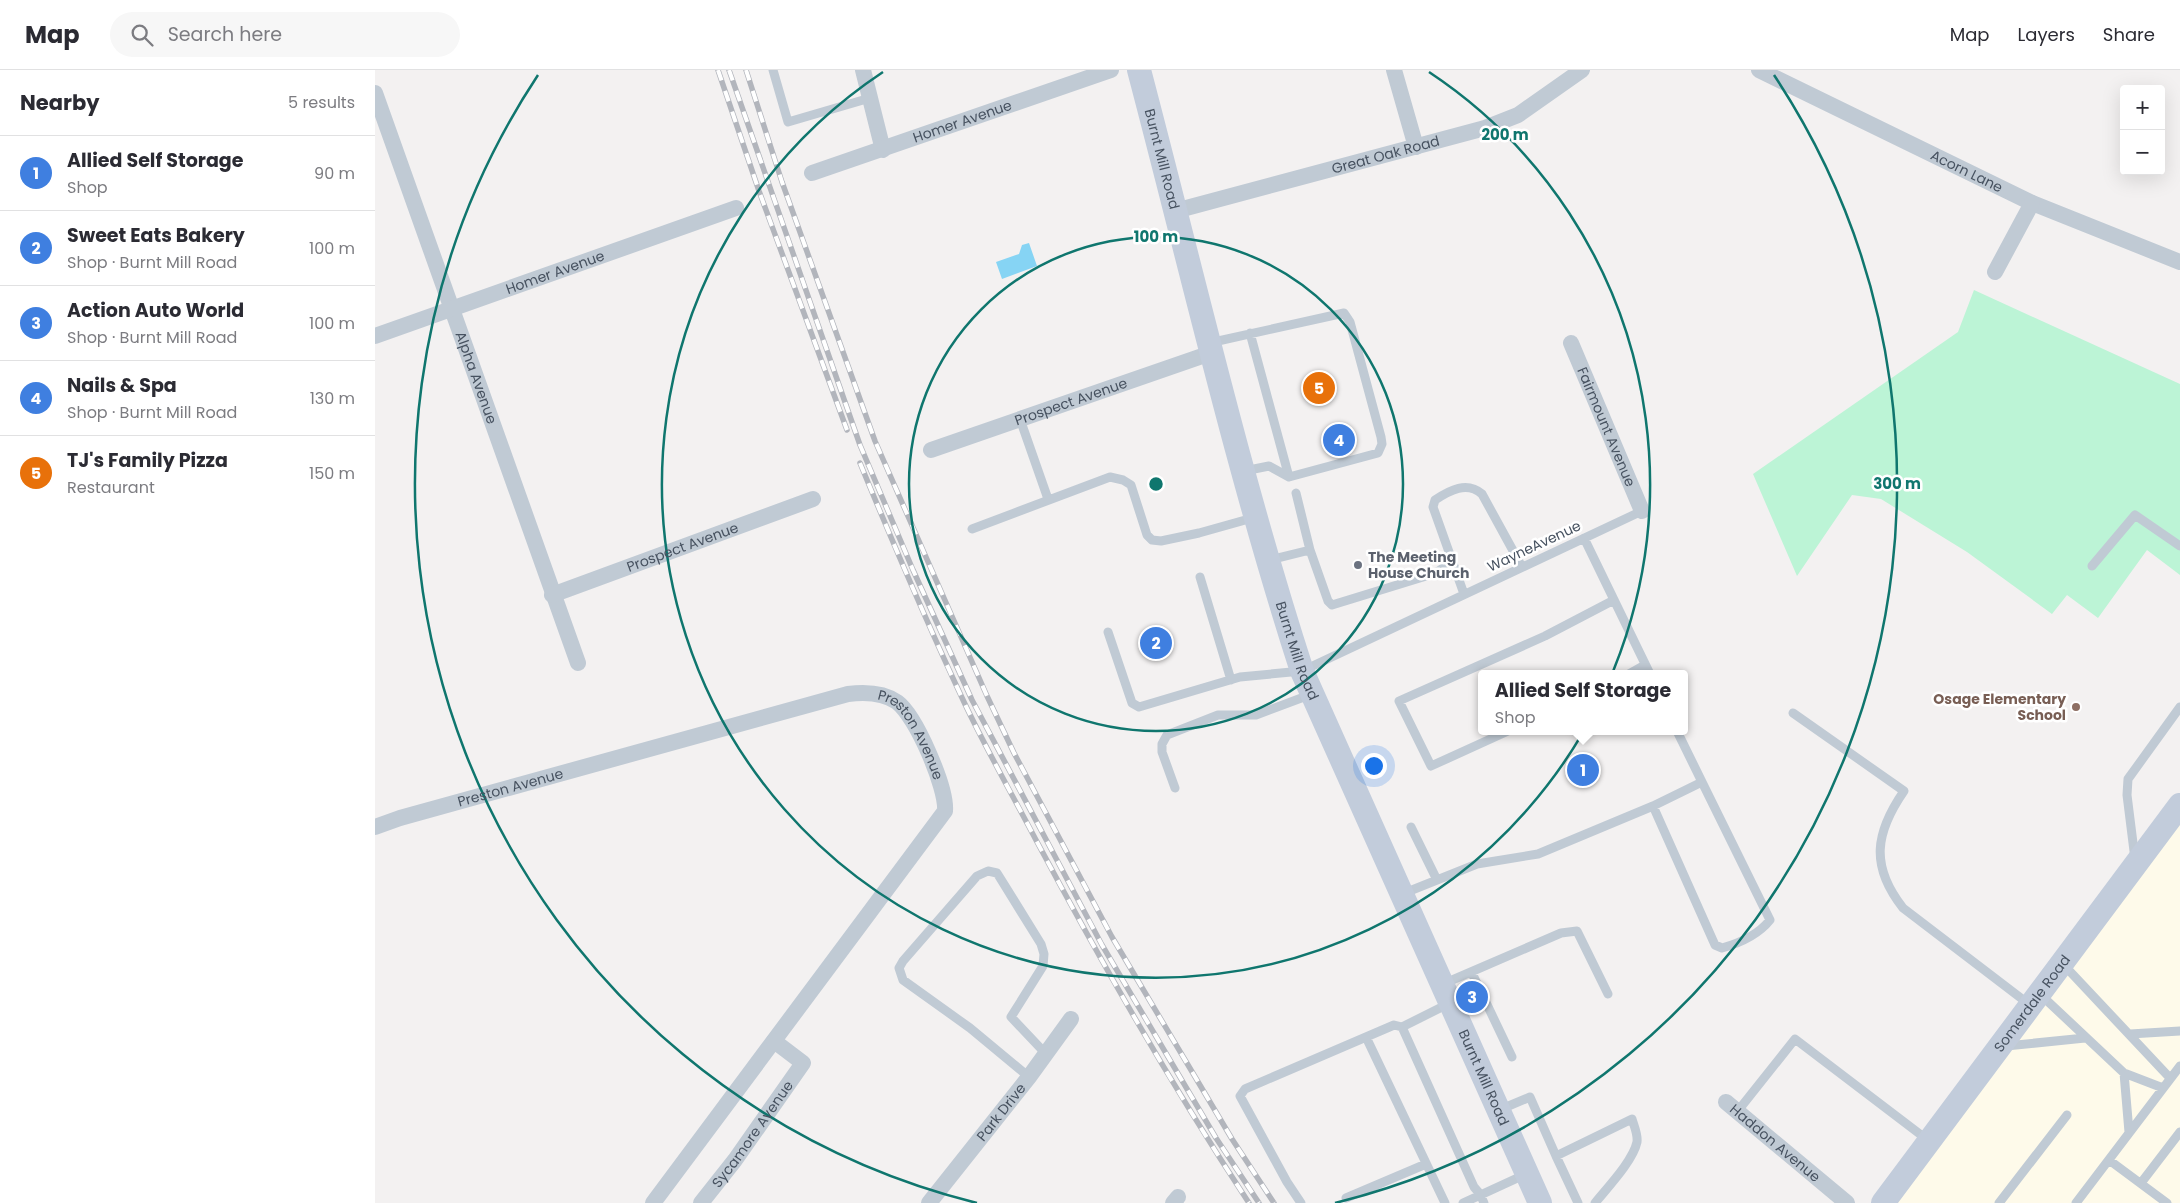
<!DOCTYPE html>
<meta charset="utf-8">
<style>
:root{--surface:#fff;--page:#f7f7f7;--text:#2b2b33;--muted:#7c7c81;--line:#e1e1e2;--accent:#095df5}
body{margin:0;font-family:Poppins,sans-serif;background:var(--page);color:var(--text)}
.controls{position:absolute;right:15px;top:15px;display:grid;overflow:hidden;border-radius:5px;box-shadow:0 5px 20px #0002}
.controls button{width:45px;height:45px;display:grid;place-items:center;padding:0;border:0;border-bottom:1px solid var(--line);background:var(--surface);color:var(--text);font:25px sans-serif}
.you{position:absolute;left:998px;top:695px;width:18px;height:18px;margin:-12px;border:4px solid #fff;border-radius:50%;background:#1a73e8;box-shadow:0 0 0 8px #1a73e833}
.badge{display:grid;place-items:center;width:32px;height:32px;border-radius:50%;background:var(--accent);color:#fff;font-size:16px;font-weight:700}
.pin{position:absolute;translate:-50% -50%;border:2px solid #fff;box-shadow:0 1px 5px #0006}
.popup{position:absolute;left:1103px;top:600px;width:210px;height:65px;box-sizing:border-box;display:grid;place-content:center;border-radius:5px;background:var(--surface);filter:drop-shadow(0 1px 4px #0005);font-size:16px;white-space:nowrap;color:var(--muted)}
.popup b{font-size:19px;color:var(--text)}
.popup::after{content:'';position:absolute;left:50%;top:100%;margin-left:-10px;border:10px solid transparent;border-top-color:var(--surface)}
.list{margin:0;padding:0;list-style:none}
h2{display:flex;justify-content:space-between;align-items:center;height:65px;margin:0;padding:0 20px;font-size:21px}
h2 small{font-size:16px;font-weight:400;color:var(--muted)}
.list li{display:grid;grid-template-columns:32px 1fr auto;gap:15px;align-items:center;box-sizing:border-box;height:75px;padding:0 20px;border-top:1px solid var(--line)}
.list b{display:block;font-size:19px;white-space:nowrap}
.list p{margin:0;font-size:16px;white-space:nowrap;color:var(--muted)}
.list em{font-size:16px;font-style:normal;color:var(--muted)}
.icon{flex:none;width:28px;height:28px;fill:none;stroke:currentColor;stroke-width:2;stroke-linecap:round;stroke-linejoin:round}
.map{position:relative;flex:none;width:1805px;height:1133px;overflow:hidden}
header{display:flex;align-items:center;gap:30px;box-sizing:border-box;height:70px;padding:0 25px;background:var(--surface);border-bottom:1px solid var(--line)}
header strong{font-size:24px}
nav{display:flex;gap:28px;margin-inline-start:auto;font-size:18px}
.search{width:350px;height:45px;background:var(--page);display:flex;align-items:center;gap:12px;box-sizing:border-box;padding:0 18px;border-radius:28px;color:var(--muted);font-size:19px}
main{display:flex}
aside{flex:1;background:var(--surface)}
.map>svg:first-child{display:block}
.commercial{fill:#fefaea}
.green{fill:#bcf4d6}
.water{fill:#86d4f4}
.lines{fill:none;stroke-linecap:round;stroke-linejoin:round}
.lane{stroke:#c0cad4;stroke-width:9}
.street{stroke:#c0cad4;stroke-width:16}
.secondary{stroke:#c2ccdb;stroke-width:24}
.rail-casing{stroke:#b2b5bc;stroke-width:5.5}
.rail{stroke:#fff;stroke-width:4;stroke-dasharray:11;stroke-linecap:butt}
.ring{fill:none;stroke:#0f766e;stroke-width:2.5}
.worship-dot{fill:#6b7280;stroke:#fff;stroke-width:2}
.education-dot{fill:#8d6e63;stroke:#fff;stroke-width:2}
.labels{text-anchor:middle;stroke-width:5;stroke-linejoin:round;paint-order:stroke}
.street-label{font-size:14px;fill:#475260;stroke:#fff}
.worship-label{font-size:14px;font-weight:bold;fill:#5b616d;stroke:#fff;text-anchor:start}
.education-label{font-size:14px;font-weight:bold;fill:#785e54;stroke:#fff;text-anchor:end}
.centre{fill:#0f766e;stroke:#fff;stroke-width:2.5}
.ring-label{font-size:15px;text-anchor:middle;font-weight:bold;fill:#0f766e;stroke:#fff;stroke-width:5;stroke-linejoin:round;paint-order:stroke}
</style>
<header>
<strong>Map</strong>
<div class="search"><svg class="icon" aria-label="search" viewBox="0 0 24 24"><circle cx="10" cy="10" r="6"/><path d="M15 15l6 6"/></svg>Search here</div>
<nav><a>Map</a><a>Layers</a><a>Share</a></nav>
</header>
<main>
<aside>
<h2>Nearby<small>5 results</small></h2>
<ul class="list">
<li><span class="badge" style="background:#3f7fe0">1</span><div><b>Allied Self Storage</b><p>Shop</p></div><em>90 m</em></li>
<li><span class="badge" style="background:#3f7fe0">2</span><div><b>Sweet Eats Bakery</b><p>Shop · Burnt Mill Road</p></div><em>100 m</em></li>
<li><span class="badge" style="background:#3f7fe0">3</span><div><b>Action Auto World</b><p>Shop · Burnt Mill Road</p></div><em>100 m</em></li>
<li><span class="badge" style="background:#3f7fe0">4</span><div><b>Nails &amp; Spa</b><p>Shop · Burnt Mill Road</p></div><em>130 m</em></li>
<li><span class="badge" style="background:#e8710a">5</span><div><b>TJ's Family Pizza</b><p>Restaurant</p></div><em>150 m</em></li>
</ul>
</aside>
<div class="map">
<svg width="1805" height="1133" viewBox="0 0 1805 1133">
<rect width="100%" height="100%" fill="#f3f1f1"/>
<path class="commercial" d="M1805,735v398h-297z"/>
<path class="green" d="M1599,220l206,94v191l-33,-25 -49,68 -31,-23 -15,19 -85,-62 -86,-53 -29,-4 -55,81 -44,-102 205,-142z"/>
<path class="water" d="M654,173l8,23 -35,13 -6,-17 23,-8 3,-9z"/>
<g class="lines">
<path class="lane" d="M398,0l15,52 82,-24
M875,263l39,144
M834,273l135,-30 6,9 31,115 1,7 -4,9 -89,24 -20,-11 -25,5
M645,349l28,80
M921,423l14,57
M597,459l138,-52 13,3 8,5 16,50 5,5 9,1 38,-8 57,-16
M1209,468l66,136
M895,490l40,-10 18,51 4,4 104,-32 7,-5 8,-10
M1717,496l43,-51 45,31
M825,507l31,103
M1089,524l-31,-87 2,-7c15,-10 32,-19 47,-6l40,73
M733,562l24,71 7,4 101,-30 62,-6 340,-160
M1254,604l16,-9
M1418,643l111,78c-29,42 -34,75 -1,117l127,97
M1133,661l-77,35 -32,-65 146,-65 69,-36
M800,718l-13,-36v-8l5,-9 51,-20h38l56,-21
M1278,736l62,139 7,3c18,-5 36,-13 48,-28l-68,-138
M1036,757l26,53
M1760,789l-8,-64 1,-16 52,-72
M1027,824l75,-30 61,-10 115,-48 49,-24 -25,-51
M1687,893l108,115
M1097,903l40,84
M1068,914l118,-51 16,-2 31,63
M1666,925l83,78 39,15
M1027,957l72,160 6,7 4,9
M1755,964l50,-3
M991,967l79,166
M1631,976l79,-8
M1749,1003l5,59
M654,1007l-59,-49 -67,-48 -4,-12 4,-7 74,-85 11,-5 9,2 44,71 3,10 -1,12 -32,51 35,37
M1124,1040l31,-13 26,59 76,-37c2,7 6,15 5,23 -4,19 -30,46 -42,61
M1362,1042l58,-73 134,102
M1181,1086l22,47
M1734,1090l58,43
M1766,1113l39,-51
M971,1128l80,-34
M926,1133l-14,-21 -47,-86 5,-7 149,-64 8,2 48,-24
M1088,1133l63,-29
M1624,1133l68,-88
M1701,1133l104,-137"/>
<g class="street">
<path d="M488,0l20,80"/>
<path d="M1019,0l22,77"/>
<path id="s1" d="M1384,0l273,133 148,59"/>
<path id="s2" d="M0,23l203,570"/>
<path id="s3" d="M437,103l299,-103"/>
<path id="s4" d="M800,141l310,-83 33,-13 64,-45"/>
<path d="M1620,202l37,-69"/>
<path id="s5" d="M0,266l361,-128"/>
<path id="s6" d="M1196,273l71,168"/>
<path id="s7" d="M556,380l280,-97"/>
<path id="s8" d="M177,525l261,-96"/>
<path id="s9" d="M0,757l25,-9 448,-124c16,-2 36,-1 49,8 19,14 50,86 48,109l-292,392"/>
<path id="s10" d="M1351,1032l121,101"/>
<path id="s11" d="M326,1133l34,-43 68,-97 -29,-22"/>
<path id="s12" d="M554,1133l100,-126 42,-58"/>
<path d="M798,1133l5,-6"/>
</g>
<g class="secondary">
<path id="s13" d="M764,0c53,201 99,403 163,601l238,532"/>
<path id="s14" d="M1508,1133l297,-398"/>
</g>
<defs>
<path id="rail" d="M343,0l41,121 88,239
M354,0l131,375 53,125 59,130 130,245 114,193 43,65
M371,0l36,112 93,259 112,255 27,57 98,184 120,202 42,64
M485,393c33,80 67,160 104,239 22,47 48,92 72,138 66,124 136,246 213,363"/>
</defs>
<use href="#rail" class="rail-casing"/>
<use href="#rail" class="rail"/>
</g>
<g class="ring">
<circle cx="781" cy="414" r="247"/>
<path d="M1054 2A494 494 0 1 1 508 2"/>
<path d="M602 1133A741 741 0 0 1 163 5M1399 5A741 741 0 0 1 960 1133"/>
</g>
<circle class="worship-dot" cx="983" cy="495" r="5"/>
<circle class="education-dot" cx="1701" cy="637" r="5"/>
<g class="labels">
<g class="street-label">
<text dy="5" stroke="none"><textPath href="#s3" startOffset="159">Homer Avenue</textPath></text>
<text dy="5" stroke="none"><textPath href="#s4" startOffset="218">Great Oak Road</textPath></text>
<text dy="5" stroke="none"><textPath href="#s13" startOffset="92">Burnt Mill Road</textPath></text>
<text dy="5" stroke="none"><textPath href="#s1" startOffset="231">Acorn Lane</textPath></text>
<text dy="5" stroke="none"><textPath href="#s5" startOffset="191">Homer Avenue</textPath></text>
<text dy="5" stroke="none"><textPath href="#s2" startOffset="302">Alpha Avenue</textPath></text>
<text dy="5" stroke="none"><textPath href="#s7" startOffset="148">Prospect Avenue</textPath></text>
<text dy="5" stroke="none"><textPath href="#s6" startOffset="91">Fairmount Avenue</textPath></text>
<text transform="translate(1159 476) rotate(-25)" y="5">WayneAvenue</text>
<text dy="5" stroke="none"><textPath href="#s8" startOffset="139">Prospect Avenue</textPath></text>
<text dy="5" stroke="none"><textPath href="#s13" startOffset="602">Burnt Mill Road</textPath></text>
<text dy="5" stroke="none"><textPath href="#s9" startOffset="576">Preston Avenue</textPath></text>
<text dy="5" stroke="none"><textPath href="#s9" startOffset="141">Preston Avenue</textPath></text>
<text dy="5" stroke="none"><textPath href="#s14" startOffset="249">Somerdale Road</textPath></text>
<text dy="5" stroke="none"><textPath href="#s13" startOffset="1068">Burnt Mill Road</textPath></text>
<text dy="5" stroke="none"><textPath href="#s12" startOffset="116">Park Drive</textPath></text>
<text dy="5" stroke="none"><textPath href="#s11" startOffset="86">Sycamore Avenue</textPath></text>
<text dy="5" stroke="none"><textPath href="#s10" startOffset="64">Haddon Avenue</textPath></text>
</g>
<g class="worship-label">
<text x="993" y="492">The Meeting<tspan x="993" dy="16">House Church</tspan></text>
</g>
<g class="education-label">
<text x="1691" y="634">Osage Elementary<tspan x="1691" dy="16">School</tspan></text>
</g>
</g>
<circle cx="781" cy="414" r="8" class="centre"/>
<g class="ring-label">
<text x="1130" y="70">200 m</text>
<text x="781" y="172">100 m</text>
<text x="1522" y="419">300 m</text>
</g>
</svg>
<div class="controls">
<button>+</button>
<button>−</button>
</div>
<div class="you"></div>
<div class="pin badge" style="left:1208px;top:700px;background:#3f7fe0">1</div>
<div class="popup"><b>Allied Self Storage</b>Shop</div>
<div class="pin badge" style="left:781px;top:573px;background:#3f7fe0">2</div>
<div class="pin badge" style="left:1097px;top:927px;background:#3f7fe0">3</div>
<div class="pin badge" style="left:964px;top:370px;background:#3f7fe0">4</div>
<div class="pin badge" style="left:944px;top:318px;background:#e8710a">5</div>
</div>
</main>
